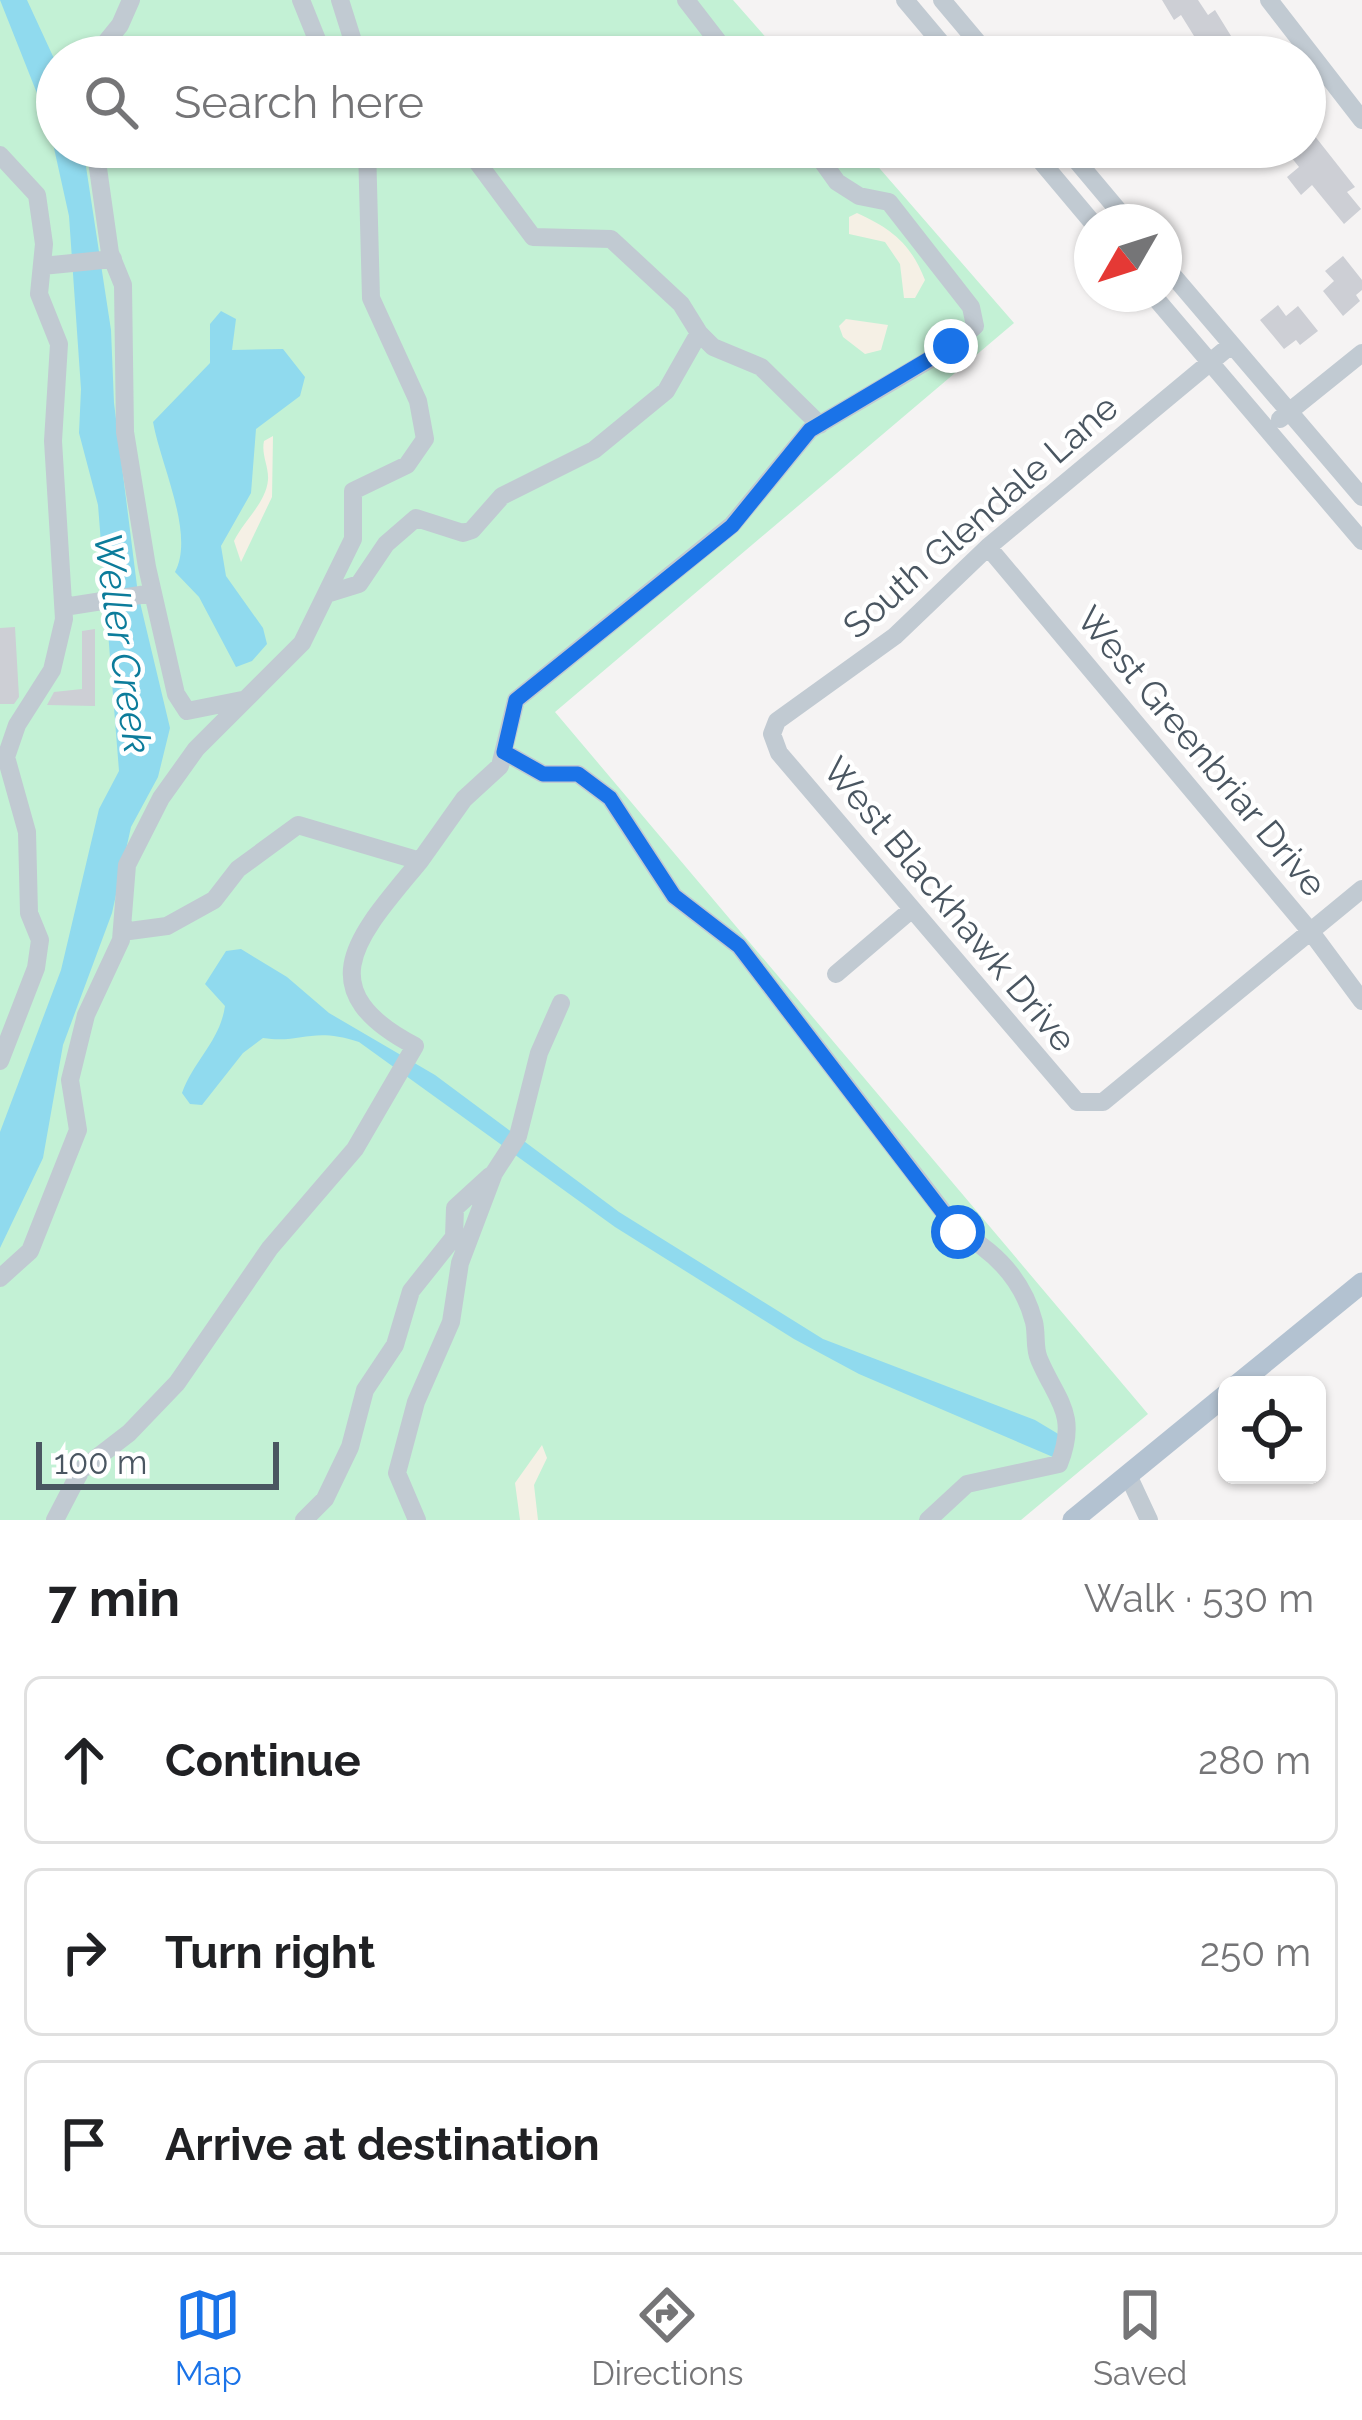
<!DOCTYPE html>
<meta charset="utf-8">
<style>
:root{--surface:#fff;--page:#f6f6f6;--text:#202124;--muted:#757577;--line:#e0e0e0;--accent:#1a73e8}
body{margin:0;font-family:Raleway,sans-serif;background:var(--page);color:var(--text)}
.controls{position:absolute;right:36px;bottom:36px;display:grid;overflow:hidden;border-radius:18px;box-shadow:0 3px 9px #0004}
.controls button{width:108px;height:108px;display:grid;place-items:center;padding:0;border:0;border-bottom:3px solid var(--line);background:var(--surface);color:var(--text);font:60px sans-serif}
.compass{position:absolute;left:1074px;top:204px;width:108px;height:108px;border-radius:50%;background:var(--surface);box-shadow:0 3px 9px #0004;rotate:231deg}
.scale{position:absolute;left:36px;bottom:30px;width:243px;box-sizing:border-box;padding-left:12px;border:6px solid #4a5661;border-top:0;font-size:33px;line-height:42px;white-space:nowrap;color:#4a5661;-webkit-text-stroke:9px #fff;paint-order:stroke}
.stop{position:absolute;width:36px;height:36px;margin:-27px;border:9px solid #1a73e8;border-radius:50%;background:#fff}
.stop.end{background:#1a73e8;border-color:#fff;box-shadow:0 3px 12px #0008}
.list{margin:0;padding:0;list-style:none}
h2{display:flex;justify-content:space-between;align-items:center;height:156px;margin:0;padding:0 48px;font-size:51px}
h2 small{font-size:39px;font-weight:400;color:var(--muted)}
.list li{display:grid;grid-template-columns:78px 1fr auto;gap:36px;align-items:center;box-sizing:border-box;height:168px;margin:0 24px 24px;padding:0 24px;border:3px solid var(--line);border-radius:18px}
.list b{display:block;font-size:45px;white-space:nowrap}
.list em{font-size:39px;font-style:normal;color:var(--muted)}
.icon{flex:none;width:66px;height:66px;fill:none;stroke:currentColor;stroke-width:2;stroke-linecap:round;stroke-linejoin:round}
.map{position:relative;flex:none;width:1362px;height:1520px;overflow:hidden}
.search{position:absolute;background:var(--surface);box-shadow:0 3px 9px #0004;left:36px;right:36px;top:36px;height:132px;display:flex;align-items:center;gap:30px;box-sizing:border-box;padding:0 42px;border-radius:66px;color:var(--muted);font-size:45px}
.sheet{height:732px;background:var(--surface)}
nav{display:flex;justify-content:space-around;align-items:center;box-sizing:border-box;height:168px;border-top:3px solid var(--line);background:var(--surface);font-size:33px;color:var(--muted)}
nav a{display:grid;justify-items:center;gap:6px}
nav .on{color:var(--accent)}
.map>svg:first-child{display:block}
.green{fill:#c3f1d5}
.sand{fill:#f5f0e5}
.water{fill:#90daee}
.building{fill:#cdcfd5}
.lines{fill:none;stroke-linecap:round;stroke-linejoin:round}
.minor{stroke:#c1cad2;stroke-width:18}
.major{stroke:#b3c2d1;stroke-width:21}
.route{stroke:#1a73e8;stroke-width:15}
.labels{text-anchor:middle;stroke-width:9;stroke-linejoin:round;paint-order:stroke}
.street-label{font-size:36px;fill:#4a5661;stroke:#fff}
.water-label{font-size:39px;font-style:italic;fill:#0c7c9b;stroke:#fff}
</style>
<div class="map">
<svg width="1362" height="1520" viewBox="0 0 1362 1520">
<rect width="100%" height="100%" fill="#f5f3f3"/>
<path class="green" d="M0,0h733l50,57h-726v90h804l153,176 -459,389 593,702 -127,106h-1021z"/>
<path class="sand" d="M857,213c35,16 54,31 68,67l-10,18h-11l-4,-34 -15,-22 -36,-8v-17z
M846,319l42,6 -7,25 -16,4 -22,-17 -4,-11z
M273,436l-1,61 -31,65 -7,-21c10,-21 32,-38 34,-61 1,-14 -7,-25 -4,-39z
M542,1445l5,13 -13,27 4,35h-18l-5,-37z"/>
<path class="water" d="M0,0h27l30,65v82h26l28,183 3,73 24,191 32,134 -12,49 -27,50 -19,86 -49,132 -20,113 -43,90v-116l61,-162 38,-161 20,-38 -21,-266 -19,-72 2,-44 -12,-173 -21,-95z
M221,311l15,8 -4,31 51,-1 22,28 -5,19 -44,33 -5,64 -30,53 5,30 37,52 4,16 -15,17 -16,6 -37,-70 -24,-25c20,-38 -14,-106 -22,-150l57,-59v-39z
M241,949l46,28 42,36 106,62 184,137 204,127 212,81 25,15 -7,22 -194,-83 -65,-35 -179,-112 -256,-185c-48,-16 -57,2 -96,-4l-20,15 -41,52 -12,-1 -8,-11c12,-33 38,-52 43,-87l-20,-22 21,-33z"/>
<path class="building" d="M1162,0h36l10,15 7,-5 29,47h-37l-26,-42 -7,5z
M1314,135l41,52 -8,5 14,17 -17,15 -32,-39 -11,10 -14,-18 12,-10 -16,-20h22z
M1343,256l19,24v10l-6,5 4,6 -17,15 -20,-25 11,-10 -9,-10z
M1278,305l8,11 12,-10 20,25 -18,14 -4,-5 -12,9 -24,-29z
M15,627l4,70 -5,7h-14v-76z
M95,629v77l-48,-1 7,-13 28,-3v-58z"/>
<g class="lines">
<path class="minor" d="M301,0l23,57
M340,0l18,57
M686,0l44,57
M905,0l48,57
M942,0l48,57
M1269,0l93,120
M94,57l26,-32 11,-25
M95,147l15,106 13,32 2,147 22,135 29,127 11,17 55,-11
M1029,147l63,75
M1065,147l63,75
M0,155l37,40 7,49 -5,50 20,50 -6,97 11,178 -12,51 -35,55 -11,32 21,75 2,81 11,27 -4,28 -36,93
M1164,265l198,232
M42,266l71,-7
M1152,294l210,247
M699,333l14,14 48,20 59,58
M1231,345l-243,202 -93,89 -118,85 -5,13 7,19 298,349h26l259,-213
M1280,419l82,-66
M988,547l323,385 51,69
M330,593l29,-9 27,-40 30,-26 47,15 9,-3 30,-34 92,-46 72,-59 33,-58 -18,-29 -70,-65 -78,-2 -67,-90
M64,607l89,-14
M504,752l39,22h35l32,24 64,98 65,50 219,285c37,20 65,48 76,91 3,12 0,26 5,37 17,41 40,54 20,105l-92,20 -39,36
M122,932l45,-6 47,-26 24,-31 60,-44 122,36 44,-62 36,-33 16,-66 216,-175 78,-95 141,-83 24,-21 -4,-19 -82,-105 -30,-6 -22,-14 -25,-35
M836,974l75,-64
M0,1278l30,-27 48,-121 -8,-50 16,-65 35,-75 6,-75 34,-67 35,-49 106,-106 51,-104v-48l54,-26 18,-26 -7,-38 -47,-103 -4,-151
M1128,1475l21,45
M55,1520l26,-50 48,-37 48,-50 93,-135 85,-99 60,-103c-111,-58 -54,-113 5,-185
M304,1520l21,-21 25,-52 15,-57 30,-45 16,-54 43,-54 1,-29 35,-32
M417,1520l-20,-47 19,-71 35,-80 9,-59 34,-90 24,-37 21,-83 22,-50"/>
<path class="major" d="M1237,1385l125,-102
M1073,1520l154,-126"/>
</g>
<g class="lines">
<path class="route" d="M951,346l-141,84 -78,96 -216,174 -12,52 39,22h35l32,24 64,98 65,50 219,286"/>
</g>
<g class="labels">
<g class="street-label">
<text transform="translate(980 516) rotate(-41)" y="13">South Glendale Lane</text>
<text transform="translate(1202 751) rotate(50)" y="13">West Greenbriar Drive</text>
<text transform="translate(950 904) rotate(50)" y="13">West Blackhawk Drive</text>
</g>
<g class="water-label">
<text transform="translate(123 643) rotate(82)" y="14">Weller Creek</text>
</g>
</g>
</svg>
<div class="controls">
<button><svg class="icon" aria-label="locate" viewBox="0 0 24 24"><circle cx="12" cy="12" r="6"/><path d="M12 2v4M12 18v4M2 12h4M18 12h4"/></svg></button>
</div>
<svg class="compass" viewBox="-18 -18 36 36"><path d="M0-13l5 13h-10z" fill="#e53935"/><path d="M0 13l5-13h-10z" fill="#757577"/></svg>
<div class="scale">100 m</div>
<div class="stop" style="left:958px;top:1232px"></div>
<div class="stop end" style="left:951px;top:346px"></div>
<div class="search"><svg class="icon" aria-label="search" viewBox="0 0 24 24"><circle cx="10" cy="10" r="6"/><path d="M15 15l6 6"/></svg>Search here</div>
</div>
<section class="sheet">
<h2>7 min<small>Walk · 530 m</small></h2>
<ul class="list">
<li><svg class="icon" aria-label="ahead" viewBox="0 0 24 24"><path d="M12 20V5M6 11l6-6 6 6"/></svg><div><b>Continue</b></div><em>280 m</em></li>
<li><svg class="icon" aria-label="right" viewBox="0 0 24 24"><path d="M7 20v-9h11M14 6l5 5-5 5"/></svg><div><b>Turn right</b></div><em>250 m</em></li>
<li><svg class="icon" aria-label="arrive" viewBox="0 0 24 24"><path d="M6 21V4h12l-3 4 3 4H6"/></svg><div><b>Arrive at destination</b></div></li>
</ul>
</section>
<nav>
<a class="on"><svg class="icon" aria-label="map" viewBox="0 0 24 24"><path d="M3 6l6-2 6 2 6-2v14l-6 2-6-2-6 2zM9 4v14M15 6v14"/></svg>Map</a>
<a><svg class="icon" aria-label="directions" viewBox="0 0 24 24"><path d="M12 3l9 9-9 9-9-9zM9 14v-3h6M13 9l2 2-2 2"/></svg>Directions</a>
<a><svg class="icon" aria-label="saved" viewBox="0 0 24 24"><path d="M7 4h10v16l-5-4-5 4z"/></svg>Saved</a>
</nav>
